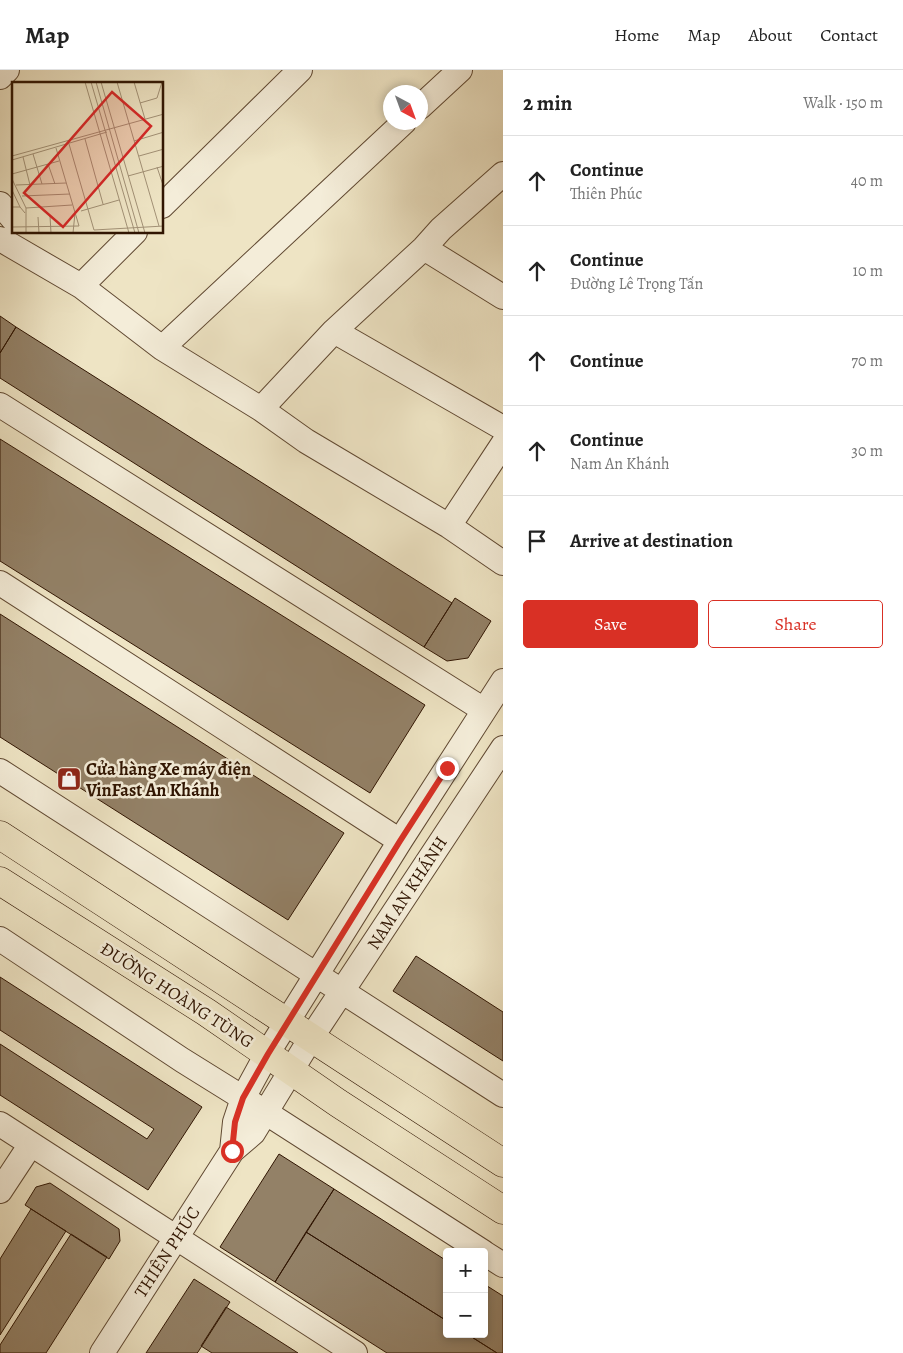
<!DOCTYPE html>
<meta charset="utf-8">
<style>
:root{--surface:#fff;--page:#f2f2f2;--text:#222;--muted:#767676;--line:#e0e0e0;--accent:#d93025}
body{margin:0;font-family:Alegreya,serif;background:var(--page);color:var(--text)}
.controls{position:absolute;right:15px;bottom:15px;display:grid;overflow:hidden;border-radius:5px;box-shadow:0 2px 8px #0003}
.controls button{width:45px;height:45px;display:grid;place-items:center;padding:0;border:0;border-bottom:1px solid var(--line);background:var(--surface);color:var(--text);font:25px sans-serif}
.compass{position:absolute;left:383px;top:15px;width:45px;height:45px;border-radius:50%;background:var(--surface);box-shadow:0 2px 8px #0003;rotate:139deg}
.stop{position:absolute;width:15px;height:15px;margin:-11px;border:4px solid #d93025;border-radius:50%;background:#fff}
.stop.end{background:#d93025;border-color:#fff;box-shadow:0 1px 5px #0008}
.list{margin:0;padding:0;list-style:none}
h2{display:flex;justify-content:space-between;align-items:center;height:65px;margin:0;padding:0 20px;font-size:21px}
h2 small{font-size:16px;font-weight:400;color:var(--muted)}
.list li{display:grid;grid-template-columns:32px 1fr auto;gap:15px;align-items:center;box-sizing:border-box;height:90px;padding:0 20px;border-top:1px solid var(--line)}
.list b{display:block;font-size:19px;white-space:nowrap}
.list p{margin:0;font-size:16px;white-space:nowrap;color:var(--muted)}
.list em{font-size:16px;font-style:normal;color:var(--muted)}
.actions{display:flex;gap:10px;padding:15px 20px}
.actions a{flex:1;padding:11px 0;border:1px solid var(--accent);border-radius:5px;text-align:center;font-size:18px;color:var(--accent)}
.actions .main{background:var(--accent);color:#fff}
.icon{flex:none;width:28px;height:28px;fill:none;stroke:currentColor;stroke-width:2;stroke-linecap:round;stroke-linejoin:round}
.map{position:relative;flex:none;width:503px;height:1283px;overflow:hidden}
header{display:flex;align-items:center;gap:30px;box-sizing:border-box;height:70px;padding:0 25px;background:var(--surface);border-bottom:1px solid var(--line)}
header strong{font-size:24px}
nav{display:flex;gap:28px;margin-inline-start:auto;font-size:18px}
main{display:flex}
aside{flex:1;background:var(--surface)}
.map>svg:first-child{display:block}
.building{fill:#938167;stroke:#301502}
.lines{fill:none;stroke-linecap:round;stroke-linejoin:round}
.minor-casing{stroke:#604932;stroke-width:26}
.major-casing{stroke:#301502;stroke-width:29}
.minor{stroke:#f4edd9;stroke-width:24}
.major{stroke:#eee4c4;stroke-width:28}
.route{stroke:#d93025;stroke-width:6}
.labels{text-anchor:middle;stroke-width:5;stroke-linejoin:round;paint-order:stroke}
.poi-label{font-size:18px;font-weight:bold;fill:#301502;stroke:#f4edd9;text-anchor:start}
.street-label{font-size:18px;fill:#301502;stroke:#f4edd9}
.inset-road{fill:none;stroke:#a29176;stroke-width:1}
.view{fill:#d62828;fill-opacity:0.15;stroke:#d62828;stroke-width:2.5}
.inset-edge{fill:none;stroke:#301502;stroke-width:2.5}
</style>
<header>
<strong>Map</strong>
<nav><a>Home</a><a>Map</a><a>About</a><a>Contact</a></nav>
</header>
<main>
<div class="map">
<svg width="503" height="1283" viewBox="0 0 503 1283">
<rect width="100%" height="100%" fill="#eee4c4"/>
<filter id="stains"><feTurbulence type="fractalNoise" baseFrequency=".004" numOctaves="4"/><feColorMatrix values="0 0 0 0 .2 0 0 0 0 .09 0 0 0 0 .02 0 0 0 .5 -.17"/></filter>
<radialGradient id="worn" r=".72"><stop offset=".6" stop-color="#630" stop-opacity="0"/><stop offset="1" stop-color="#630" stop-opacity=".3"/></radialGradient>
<path class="building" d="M0,246l16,11 -16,26z
M16,257l436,276 -28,44 -424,-269v-25z
M0,369l425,266 -55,88 -370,-232z
M455,528l36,23 -23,37 -21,3 -23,-14z
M0,544l344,219 -56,87 -288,-183z
M416,886l87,56v49l-110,-70z
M0,907l202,130 -54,83 -148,-95v-51l147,95 7,-10 -154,-99z
M279,1084l55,35 -59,93 -55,-35z
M50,1113l69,46 1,12 -11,18 -84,-54 11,-18z
M334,1119l113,72v60l-141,-89z
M31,1139l35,22 -66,104v-76z
M306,1162l141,89v13h20l30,19h-110l-112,-71z
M71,1164l36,23 -61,96h-46v-8z
M194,1209l36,23 -32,50 -1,1h-51z
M484,1214l19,12v57h-6l-30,-19h17z
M226,1237l72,46h-86l-11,-7z"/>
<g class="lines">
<defs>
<path id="minor" d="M0,7l7,-7
M420,37l40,-37
M0,134l14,16
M162,136l138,-136
M0,169l81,47 81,62 99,61 45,32 143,85 54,37
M424,178l79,49
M81,216l54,-54
M334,261l169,97
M162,278l242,-226
M0,335l484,305
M261,339l73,-78 90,-83 17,-19 62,-55
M449,456l54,-82
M0,513l400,258
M0,701l503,324
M0,869l182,121 61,38 240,154
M0,1054l355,229
M232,1081l3,-29 8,-24 24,-44 133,-213 103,-160
M0,1121l31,-47
M484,1183l19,12
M102,1283l130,-202 21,-18 58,-95 192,-290"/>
<path id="major" d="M0,765l503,328
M0,811l206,131 132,91 165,107"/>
</defs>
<use href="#minor" class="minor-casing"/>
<use href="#major" class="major-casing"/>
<use href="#minor" class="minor"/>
<use href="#major" class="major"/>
</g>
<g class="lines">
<path class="route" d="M232,1081l3,-29 8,-24 25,-44 132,-213 47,-73"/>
</g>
<defs>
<symbol id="shop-square" viewBox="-11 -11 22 22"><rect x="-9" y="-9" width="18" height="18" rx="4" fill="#8f2418" stroke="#f4edd9"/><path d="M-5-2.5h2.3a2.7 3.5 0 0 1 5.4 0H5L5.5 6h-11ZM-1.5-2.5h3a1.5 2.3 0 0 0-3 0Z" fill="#fff"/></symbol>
</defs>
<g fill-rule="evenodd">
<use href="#shop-square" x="55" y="695" width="28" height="28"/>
</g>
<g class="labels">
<g class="poi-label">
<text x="86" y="705">Cửa hàng Xe máy điện<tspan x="86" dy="21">VinFast An Khánh</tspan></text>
</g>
<g class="street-label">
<text transform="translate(407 823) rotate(-57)" y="6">NAM AN KHÁNH</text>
<text transform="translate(177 925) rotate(33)" y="6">ĐƯỜNG HOÀNG TÙNG</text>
<text transform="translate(167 1182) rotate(-57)" y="6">THIÊN PHÚC</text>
</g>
</g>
<g transform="translate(12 12)">
<rect width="151" height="151" fill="#eee4c4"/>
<path class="inset-road" d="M73,0l44,151M79,0l44,151M84,0l43,151M89,0l44,151M105,0l42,144M122,0l11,37M128,21l17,-5 5,-16M73,57l18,65M122,59l30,-9M57,62l25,86 70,-4M21,72l9,30M0,74l152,-42M127,74l25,-7M11,75l7,28M0,78l95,-28M36,82l7,20M145,85l7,21M0,92l47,-13M116,94l36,-10M0,97l14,29v25M4,103l50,-2M0,108l8,17M10,114l48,-2M0,125h8l5,6M14,126l46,-3M69,129l38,-11M38,134l1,17M26,135l1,16M0,145l67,-1 -23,-78M61,151l2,-20"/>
<path class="view" d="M100,10l39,34 -88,101 -39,-34z"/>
<rect width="151" height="151" class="inset-edge"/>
</g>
<rect width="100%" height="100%" filter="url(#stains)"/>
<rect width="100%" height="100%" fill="url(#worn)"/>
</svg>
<div class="controls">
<button>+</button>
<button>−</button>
</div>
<svg class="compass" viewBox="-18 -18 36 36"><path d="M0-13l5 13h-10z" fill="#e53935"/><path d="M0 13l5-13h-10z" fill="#767676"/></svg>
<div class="stop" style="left:232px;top:1081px"></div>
<div class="stop end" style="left:447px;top:698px"></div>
</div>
<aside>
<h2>2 min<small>Walk · 150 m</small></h2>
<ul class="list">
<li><svg class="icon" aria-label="ahead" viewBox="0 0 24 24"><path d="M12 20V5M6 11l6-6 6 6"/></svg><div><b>Continue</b><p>Thiên Phúc</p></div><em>40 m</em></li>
<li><svg class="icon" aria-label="ahead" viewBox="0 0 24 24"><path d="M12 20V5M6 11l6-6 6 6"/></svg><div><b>Continue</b><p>Đường Lê Trọng Tấn</p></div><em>10 m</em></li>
<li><svg class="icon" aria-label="ahead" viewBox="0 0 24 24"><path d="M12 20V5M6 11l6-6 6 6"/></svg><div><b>Continue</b></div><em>70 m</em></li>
<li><svg class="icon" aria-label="ahead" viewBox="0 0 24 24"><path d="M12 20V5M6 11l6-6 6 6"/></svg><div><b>Continue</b><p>Nam An Khánh</p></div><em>30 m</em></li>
<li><svg class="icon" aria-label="arrive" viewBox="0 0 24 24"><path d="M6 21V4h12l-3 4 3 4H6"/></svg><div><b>Arrive at destination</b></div></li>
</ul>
<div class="actions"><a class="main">Save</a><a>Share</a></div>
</aside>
</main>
